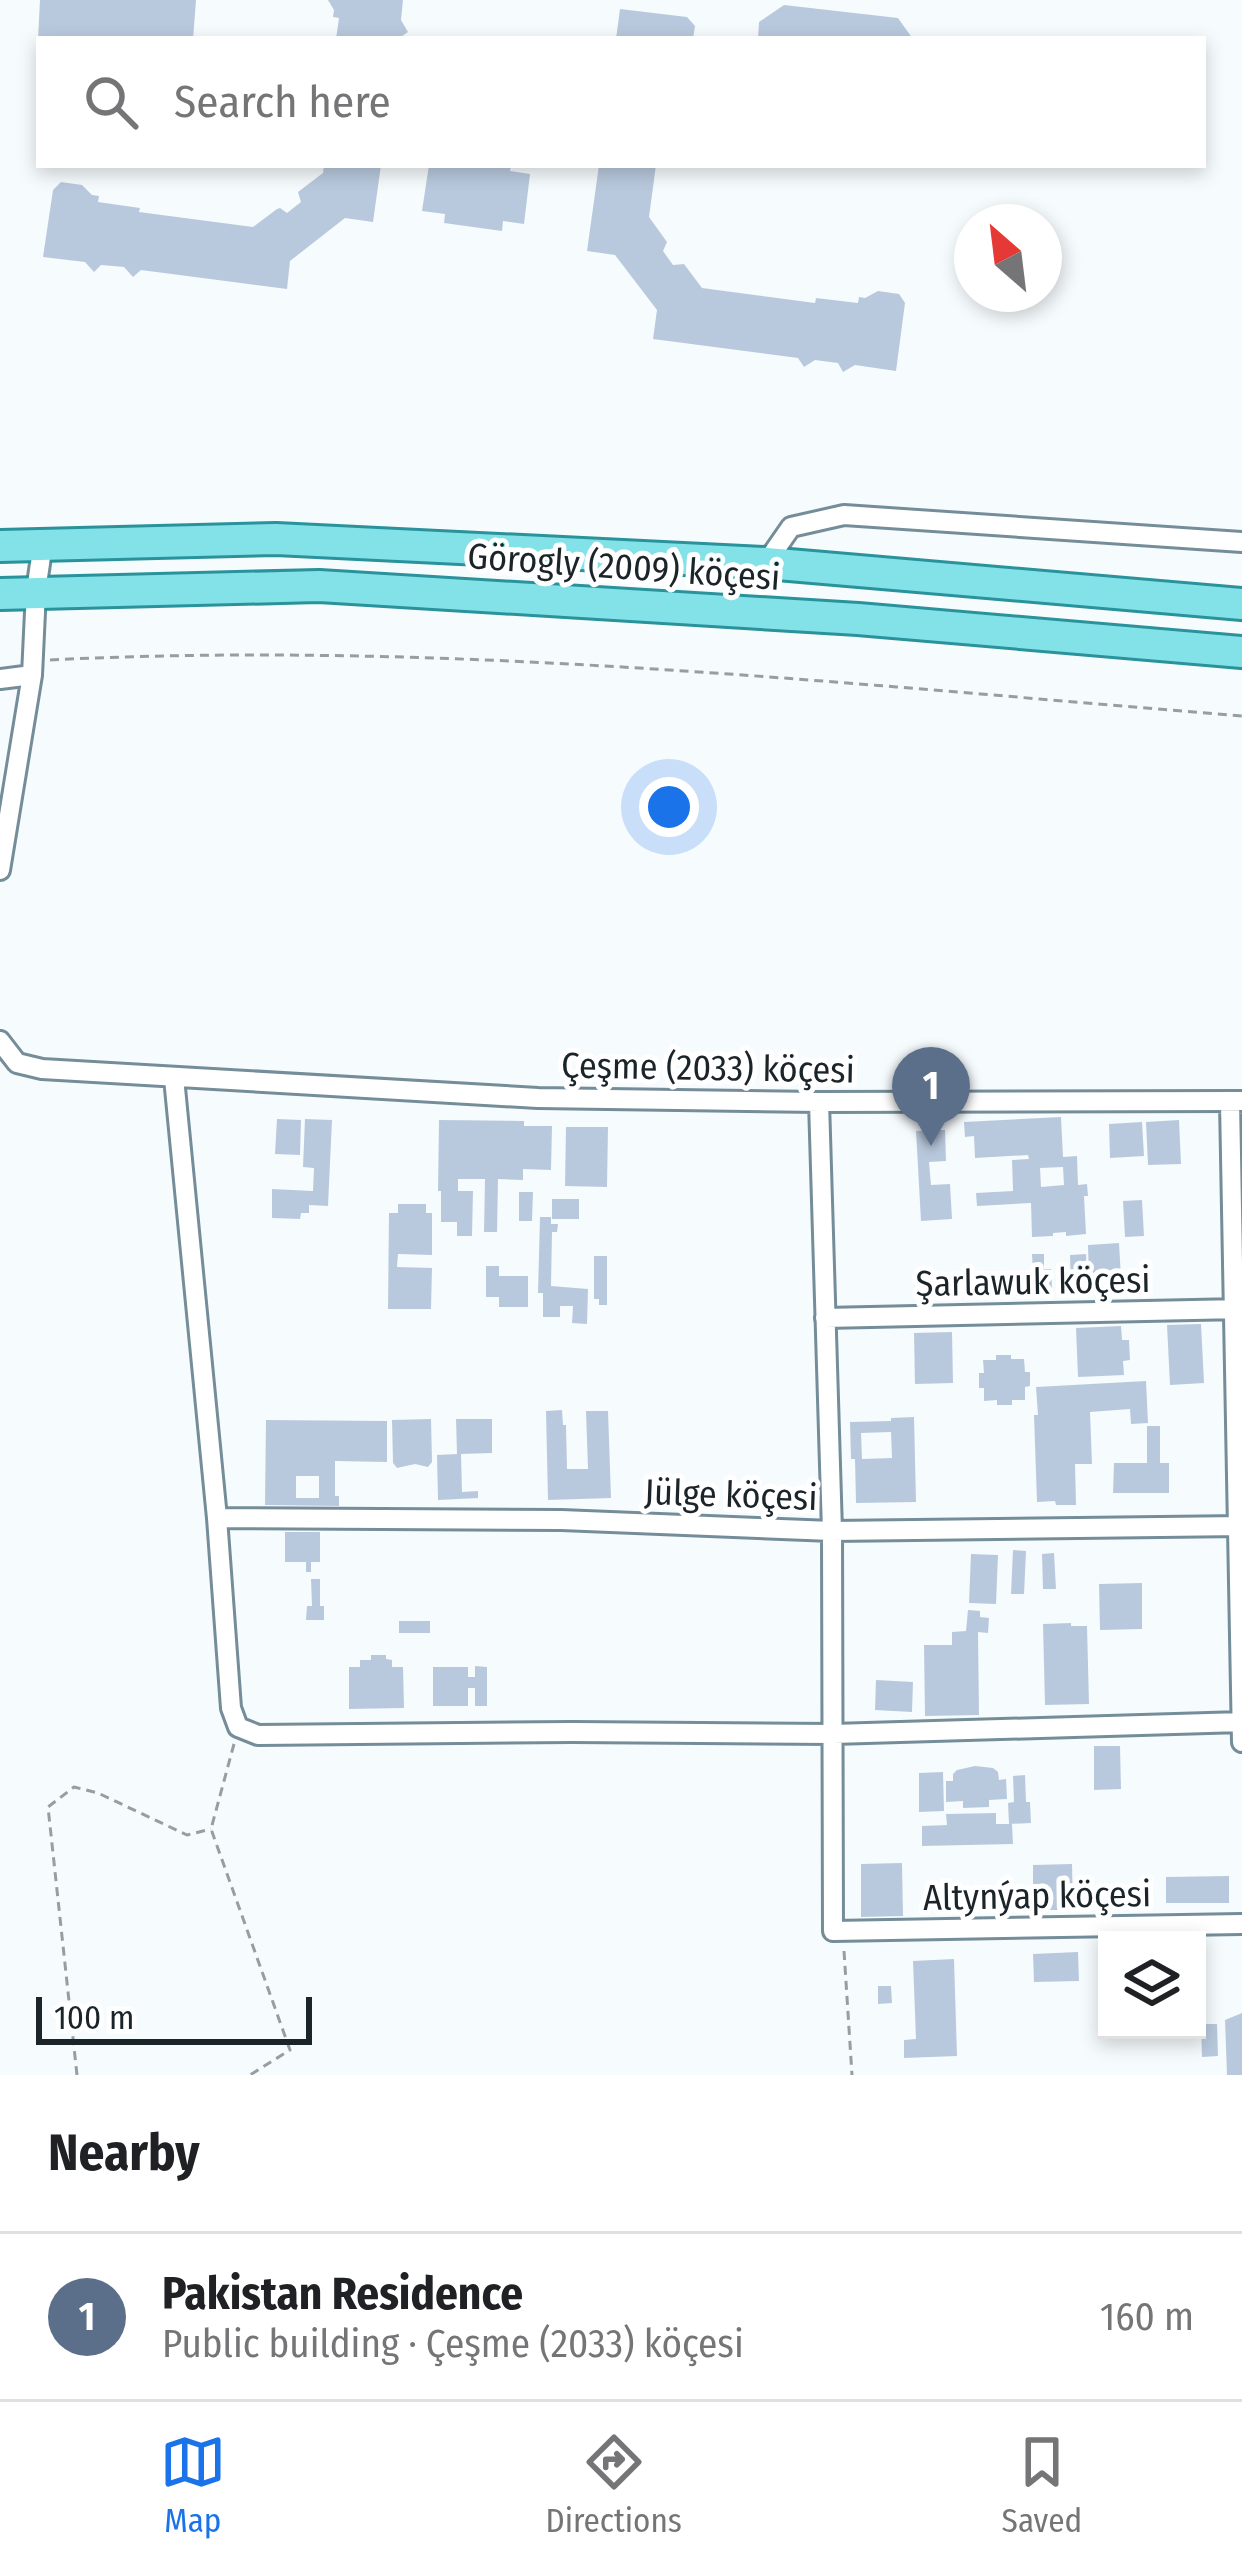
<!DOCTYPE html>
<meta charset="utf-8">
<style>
:root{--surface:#fff;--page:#f2f2f2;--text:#202124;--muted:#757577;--line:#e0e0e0;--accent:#1a73e8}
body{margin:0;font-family:"Fira Sans Condensed",sans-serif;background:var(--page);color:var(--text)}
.controls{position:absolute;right:36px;bottom:36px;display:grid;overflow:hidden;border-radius:0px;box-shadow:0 6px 18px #0003}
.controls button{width:108px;height:108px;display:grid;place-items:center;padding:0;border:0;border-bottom:3px solid var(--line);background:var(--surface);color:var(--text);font:60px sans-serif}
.compass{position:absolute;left:954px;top:204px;width:108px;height:108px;border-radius:50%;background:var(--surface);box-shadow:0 6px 18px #0003;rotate:332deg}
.scale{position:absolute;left:36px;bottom:30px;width:276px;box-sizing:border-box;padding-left:12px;border:6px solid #1a2429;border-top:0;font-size:33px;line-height:42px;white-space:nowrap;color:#1a2429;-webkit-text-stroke:9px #fff;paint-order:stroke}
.you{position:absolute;left:669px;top:807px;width:42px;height:42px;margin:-30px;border:9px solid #fff;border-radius:50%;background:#1a73e8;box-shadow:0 0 0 18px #1a73e833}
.badge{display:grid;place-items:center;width:78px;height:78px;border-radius:50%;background:var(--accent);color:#fff;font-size:39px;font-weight:700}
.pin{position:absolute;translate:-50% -99px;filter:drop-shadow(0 3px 6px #0008)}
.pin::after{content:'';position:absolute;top:63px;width:42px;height:36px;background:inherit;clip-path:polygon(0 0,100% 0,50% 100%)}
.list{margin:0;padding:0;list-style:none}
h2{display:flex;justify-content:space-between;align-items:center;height:156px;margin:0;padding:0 48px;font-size:51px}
h2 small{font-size:39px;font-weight:400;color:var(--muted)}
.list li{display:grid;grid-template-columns:78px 1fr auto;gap:36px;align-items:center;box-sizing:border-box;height:168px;padding:0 48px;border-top:3px solid var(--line)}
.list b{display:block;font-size:45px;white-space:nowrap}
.list p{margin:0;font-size:39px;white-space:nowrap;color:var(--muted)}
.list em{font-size:39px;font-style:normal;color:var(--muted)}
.icon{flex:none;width:66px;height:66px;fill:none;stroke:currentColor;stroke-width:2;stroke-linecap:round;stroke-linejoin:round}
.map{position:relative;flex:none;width:1242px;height:2075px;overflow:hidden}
.search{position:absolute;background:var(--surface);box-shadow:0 6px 18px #0003;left:36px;right:36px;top:36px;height:132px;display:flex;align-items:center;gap:30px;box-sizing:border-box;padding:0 42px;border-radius:0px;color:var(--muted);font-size:45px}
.sheet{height:324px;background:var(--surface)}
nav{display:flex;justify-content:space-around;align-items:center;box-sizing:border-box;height:168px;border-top:3px solid var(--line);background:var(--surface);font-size:33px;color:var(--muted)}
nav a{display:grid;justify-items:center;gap:6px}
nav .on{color:var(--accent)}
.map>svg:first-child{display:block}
.building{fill:#b9c9dd;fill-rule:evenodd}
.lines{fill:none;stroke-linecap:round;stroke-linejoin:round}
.street-casing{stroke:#748d99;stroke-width:24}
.primary-casing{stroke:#29929b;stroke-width:36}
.path{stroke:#979ea2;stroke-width:3;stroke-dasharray:9 6;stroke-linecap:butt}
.street{stroke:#fff;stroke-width:18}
.primary{stroke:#83e1e8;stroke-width:30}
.labels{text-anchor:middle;stroke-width:10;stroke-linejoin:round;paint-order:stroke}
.street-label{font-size:36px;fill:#1a2429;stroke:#fff}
</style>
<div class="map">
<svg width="1242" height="2075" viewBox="0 0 1242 2075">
<rect width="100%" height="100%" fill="#f6fbfe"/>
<path class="building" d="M40,0h156l-3,39h-155z
M328,0h75l-2,20 7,12 -10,7h-62l3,-21 -6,-1 1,-7z
M784,5l114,13 15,21h-155l1,-17z
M620,9l67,8 8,9 -2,13h-77z
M324,165h57l-8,57 -28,-4 -55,43 -3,28 -146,-19 -8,7 -9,-10 -23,-2 -7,7 -9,-10 -42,-5 10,-67 8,-8 21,3 10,10 7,1 -1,6 42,6 -1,4 114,15 24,-18 3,-1 7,5 14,-11 -3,-10 25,-19z
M429,165h82l-1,6 20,3 -6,50 -21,-3 -1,10 -58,-8 1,-9 -23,-3z
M599,165h57l-7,52 18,25 -4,9 10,14 11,-1 18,24 113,15 1,-5 42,5 1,-6 6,1 13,-7 21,3 6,9 -9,68 -41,-6 -12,7 -5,-9 -23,-3 -11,7 -6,-9 -145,-19 4,-29 -42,-55 -28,-4z
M1061,1117l2,40 14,-1 1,29 9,-1 1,12h-4l2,38 -20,2v-4l-13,1v3l-21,1 -1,-34 -54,3 -1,-13 37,-2 -1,-31 17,-1 -1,-4 -53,3 -1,-22 -9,1 -1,-15zM1063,1167l1,18 -23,2 -1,-19z
M277,1119l24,1 -1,35 -25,-1z
M305,1119l27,1 -4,86 -19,-1v8h-8l-1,6 -28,-1v-29l41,2 1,-23 -11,-1z
M439,1120l85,1v5h28l-1,44 -28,-1v11l-25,-1 -1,53h-13l1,-53h-27v12h15l-1,45h-15v-14h-16v-31h-3z
M1179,1120l2,44 -33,1 -2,-43z
M1142,1122l2,34 -34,2 -1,-34z
M566,1127h42l-1,60 -42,-1z
M945,1130l1,31 -17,1 2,23 19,-1 2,35 -31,2 -5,-90z
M519,1192h14l-1,29h-13z
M552,1199h27v20h-27z
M1142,1200l2,36 -19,1 -2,-36z
M398,1204h28v9h6v42l-34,-1 -1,13 35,1 -1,41h-43l1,-96h9z
M540,1217h11v7h7l-1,8h-5l-1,54 37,3 -1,35 -15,-1 1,-17h-13v11h-17v-24h-5z
M1119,1243l2,35 -32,2 -1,-35z
M1032,1254h12v15h7l1,21 -18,1z
M1086,1254l2,36h-17l-1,-35z
M594,1256h13v49h-8v-6h-5z
M486,1266h13v10h29v31h-29v-10h-13z
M1201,1324l3,59 -34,2 -3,-60z
M1121,1326l1,14h7l1,20 -7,1 1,14 -46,2 -2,-49z
M952,1332l1,51 -38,1 -1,-51z
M996,1355h15v4h13l1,13h5v14l-5,1v13h-13v5h-15v-5l-13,1v-13h-5v-15h5l-1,-13h13z
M1146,1381l2,42 -17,1 -1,-15 -40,3 2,52h-17l1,41h-20l-1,-4 -18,1 -3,-87h4l-2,-28z
M562,1410l1,15h3l1,44h21l-2,-58h22l3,87 -63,2 -2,-89z
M914,1417l2,85 -60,1 -1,-44h-4l-1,-37 41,-1v-3zM891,1432l1,26 -30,1 -1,-26z
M431,1419l1,43 -4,5 -13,-3 -18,4 -4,-5 -1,-43z
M456,1419h36v34l-31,1 1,38 16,-1v7l-40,2 -1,-45 20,-1z
M266,1420l121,1v41l-52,-1v35h4v10l-74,-1zM296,1476h23v22h-23z
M1147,1426h13v37h9v30h-56l1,-30h33z
M285,1532h35v30h-9v10h-5v-10h-21z
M1013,1550l13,1 -2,43h-13z
M1054,1553l2,36h-13l-1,-35z
M971,1554l27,1 -2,49 -27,-1z
M311,1579h9v27h4v14h-18l1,-14h5z
M1142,1583v46l-42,1 -1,-46z
M968,1610l12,1v6l9,1 -1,15 -10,-1 1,83 -54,1 -1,-71h28v-13l14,-1z
M399,1621h31v12h-31z
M1071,1623v3h16l2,78 -44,1 -2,-81z
M371,1655h15v4l6,1v7h11l1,41 -55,1v-42h11v-7h11z
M475,1666l12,1v39h-12v-18h-7v18h-35v-39h35v10h7z
M876,1680l37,2 -1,30 -37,-2z
M1094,1746h26l1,43 -27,1z
M975,1766l18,2 5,4 1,8 7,-1 1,20 -18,1v7l-26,1v-7l-17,1v-21h7v-7l4,-4z
M943,1772l1,39 -25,1v-39z
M1025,1775l1,27h4l1,21 -22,1 -1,-21 6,-1 -1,-26z
M996,1813v11h16l1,20 -91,2v-20l25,-1 -1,-11z
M902,1863l1,53 -42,1v-53z
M1072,1864l1,46h-40v-45z
M1229,1876v27h-63v-26z
M1078,1952l1,29 -45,1 -1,-28z
M954,1959l3,97 -53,2v-18l12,-1 -3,-78z
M878,1986h13l1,17 -14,1z
M1242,2013v62h-15l-2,-55z
M1201,2024h16l1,32 -16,1z"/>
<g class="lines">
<defs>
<path id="street" d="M766,563l25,-36 53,-12 398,27
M0,679l32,-4
M0,870l32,-195 4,-84 7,-48
M0,1041l17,22 25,6 496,29 281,4 423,-1
M174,1078l43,440 14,190 7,19 20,8 314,-3 261,2 409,-12
M819,1102l13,429 1,400 409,-7
M1230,1102l12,640
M825,1318l415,-9
M217,1518l344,2 271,11 410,-5"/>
<path id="primary" d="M0,546l276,-7 490,24 476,41
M0,594l319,-8 539,33 384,33"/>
</defs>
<use href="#street" class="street-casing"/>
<use href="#primary" class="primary-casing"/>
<path class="path" d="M50,660c397,-20 796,24 1192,56
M234,1744l-23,85 79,221 -40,25
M844,1951l8,124
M77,2075l-29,-268 26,-20 24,6 89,42 24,-6"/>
<use href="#street" class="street"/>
<use href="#primary" class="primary"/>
</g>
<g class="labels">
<g class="street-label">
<text transform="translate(624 566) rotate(4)" y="13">Görogly (2009) köçesi</text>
<text transform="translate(708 1067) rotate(1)" y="13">Çeşme (2033) köçesi</text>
<text transform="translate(1033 1281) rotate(-1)" y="13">Şarlawuk köçesi</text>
<text transform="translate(731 1494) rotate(2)" y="13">Jülge köçesi</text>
<text transform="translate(1037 1895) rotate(-1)" y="13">Altynýap köçesi</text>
</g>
</g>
</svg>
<div class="controls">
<button><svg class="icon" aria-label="layers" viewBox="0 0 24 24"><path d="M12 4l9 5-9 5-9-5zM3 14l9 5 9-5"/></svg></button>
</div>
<svg class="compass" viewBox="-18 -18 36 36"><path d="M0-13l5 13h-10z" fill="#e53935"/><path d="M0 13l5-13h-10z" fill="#757577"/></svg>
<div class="scale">100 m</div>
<div class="you"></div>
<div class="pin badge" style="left:931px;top:1146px;background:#5c6f8a">1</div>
<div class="search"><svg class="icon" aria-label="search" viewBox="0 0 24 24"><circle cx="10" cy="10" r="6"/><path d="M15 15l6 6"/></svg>Search here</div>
</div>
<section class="sheet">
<h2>Nearby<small></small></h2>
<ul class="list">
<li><span class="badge" style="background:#5c6f8a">1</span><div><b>Pakistan Residence</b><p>Public building · Çeşme (2033) köçesi</p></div><em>160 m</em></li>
</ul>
</section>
<nav>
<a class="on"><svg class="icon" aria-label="map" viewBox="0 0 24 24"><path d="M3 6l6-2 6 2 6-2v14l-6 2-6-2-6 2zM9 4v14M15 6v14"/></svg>Map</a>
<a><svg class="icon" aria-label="directions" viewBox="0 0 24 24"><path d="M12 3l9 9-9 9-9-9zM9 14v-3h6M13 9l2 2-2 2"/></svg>Directions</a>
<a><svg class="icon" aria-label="saved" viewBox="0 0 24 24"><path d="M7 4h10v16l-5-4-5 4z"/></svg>Saved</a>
</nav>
